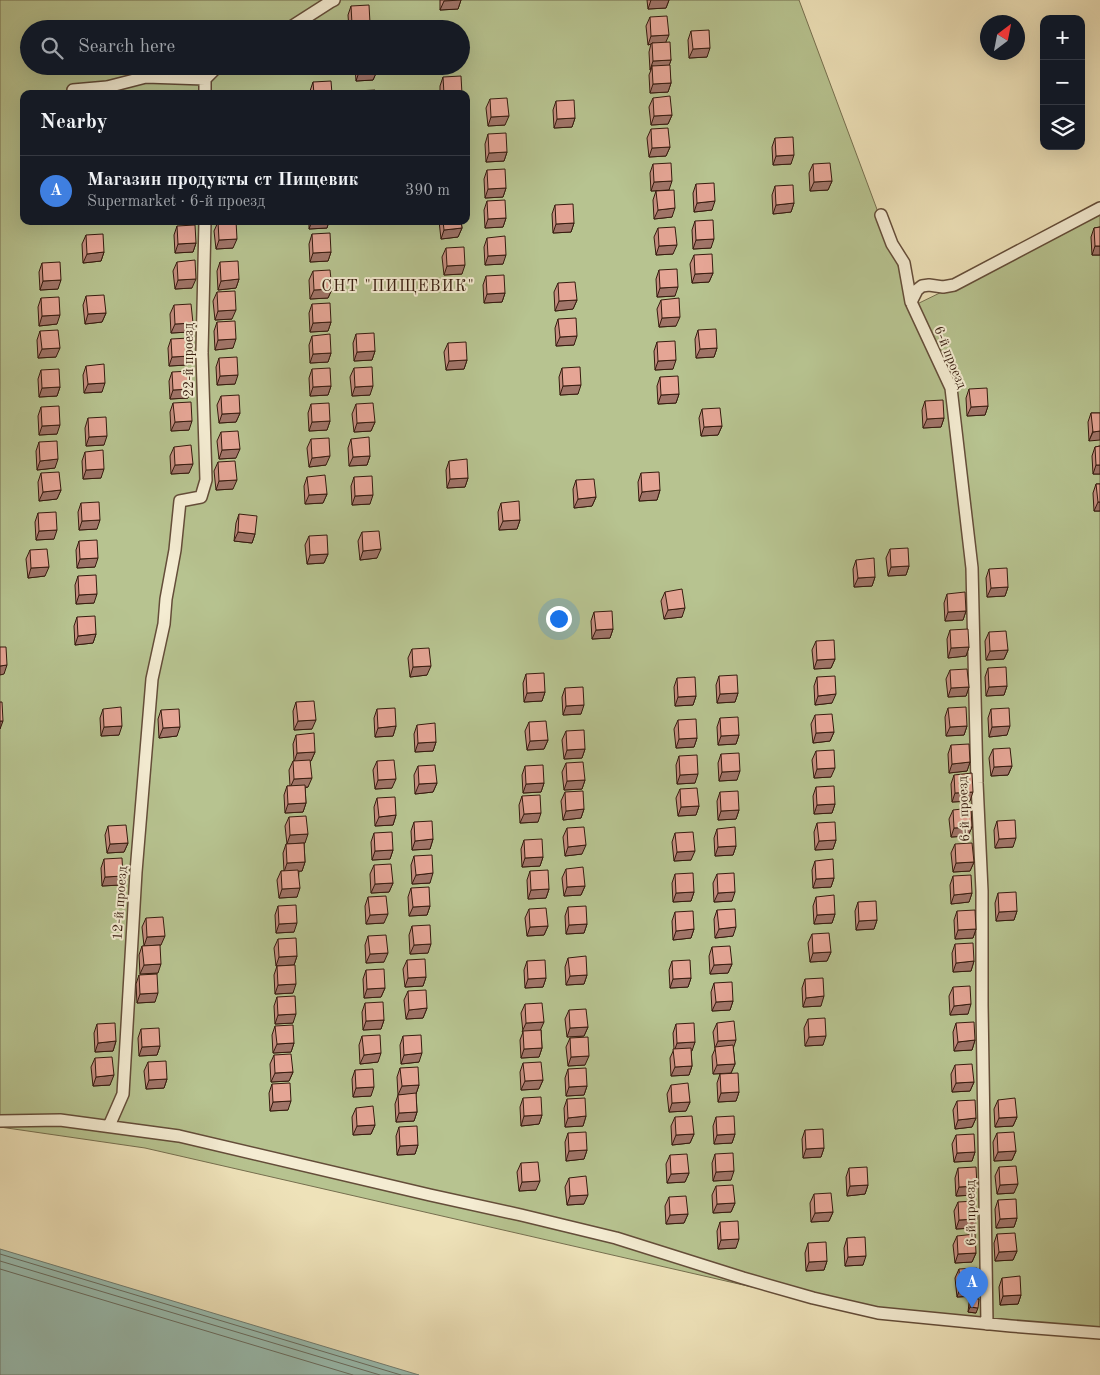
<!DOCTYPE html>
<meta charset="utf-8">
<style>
:root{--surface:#171b24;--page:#20242c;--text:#f1f3f6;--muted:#9ea1a6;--line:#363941;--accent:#1a73e8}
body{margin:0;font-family:"Old Standard TT",serif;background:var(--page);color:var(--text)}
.controls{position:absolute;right:15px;top:15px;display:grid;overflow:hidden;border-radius:10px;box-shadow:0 5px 20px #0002}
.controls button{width:45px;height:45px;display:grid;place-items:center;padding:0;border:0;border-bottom:1px solid var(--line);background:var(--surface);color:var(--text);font:25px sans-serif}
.compass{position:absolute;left:980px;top:15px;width:45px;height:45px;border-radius:50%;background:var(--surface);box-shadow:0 5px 20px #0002;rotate:32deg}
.you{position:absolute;left:558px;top:618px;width:18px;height:18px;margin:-12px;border:4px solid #fff;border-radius:50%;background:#1a73e8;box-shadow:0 0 0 8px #1a73e833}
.badge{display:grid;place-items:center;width:32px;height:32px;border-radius:50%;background:var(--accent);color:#fff;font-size:16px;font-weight:700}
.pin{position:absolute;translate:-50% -41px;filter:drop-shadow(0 1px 2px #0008)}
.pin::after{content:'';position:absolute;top:26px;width:18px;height:15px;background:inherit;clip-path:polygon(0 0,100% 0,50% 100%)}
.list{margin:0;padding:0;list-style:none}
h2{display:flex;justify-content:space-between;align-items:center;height:65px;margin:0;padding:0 20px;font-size:21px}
h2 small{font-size:16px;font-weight:400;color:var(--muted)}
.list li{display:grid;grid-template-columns:32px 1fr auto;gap:15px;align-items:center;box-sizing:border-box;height:70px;padding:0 20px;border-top:1px solid var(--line)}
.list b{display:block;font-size:19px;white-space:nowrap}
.list p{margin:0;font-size:16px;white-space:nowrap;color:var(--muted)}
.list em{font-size:16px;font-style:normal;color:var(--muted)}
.icon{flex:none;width:28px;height:28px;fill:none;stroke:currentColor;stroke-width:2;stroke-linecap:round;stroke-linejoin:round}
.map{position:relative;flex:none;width:1100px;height:1375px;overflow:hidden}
.search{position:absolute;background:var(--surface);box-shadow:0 5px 20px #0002;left:20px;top:20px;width:450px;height:55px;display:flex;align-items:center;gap:12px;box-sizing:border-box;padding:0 18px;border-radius:28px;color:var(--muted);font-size:19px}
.panel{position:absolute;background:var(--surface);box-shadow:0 5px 20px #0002;left:20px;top:90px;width:450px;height:135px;border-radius:10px}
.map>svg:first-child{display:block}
.green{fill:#b7c390;stroke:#766f4f;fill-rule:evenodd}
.water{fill:#99bdb1;stroke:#717c70}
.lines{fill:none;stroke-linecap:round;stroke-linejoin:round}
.shore{stroke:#686c60;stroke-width:1}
.street-casing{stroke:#644d39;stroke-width:14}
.street{stroke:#f4ecd2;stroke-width:11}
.wall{fill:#c58e80;stroke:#361b0e}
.shaded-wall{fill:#a07468;stroke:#361b0e}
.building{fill:#e5a595;stroke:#361b0e}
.labels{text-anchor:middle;stroke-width:4;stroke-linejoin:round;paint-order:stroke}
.street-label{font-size:14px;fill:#361b0e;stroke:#f4ecd2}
.quarter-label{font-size:16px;letter-spacing:1px;fill:#361b0e;stroke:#f4ecd2}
</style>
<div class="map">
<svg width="1100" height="1375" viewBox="0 0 1100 1375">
<rect width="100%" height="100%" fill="#eee2b9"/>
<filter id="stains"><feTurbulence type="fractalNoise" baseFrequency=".004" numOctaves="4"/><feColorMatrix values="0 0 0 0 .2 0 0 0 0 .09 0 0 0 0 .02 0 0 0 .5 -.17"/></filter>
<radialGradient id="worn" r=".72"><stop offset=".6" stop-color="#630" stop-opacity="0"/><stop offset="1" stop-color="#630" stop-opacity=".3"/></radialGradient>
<path class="green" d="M0,0h799l114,306 187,-91v1123l-230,-24 -725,-166 -145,-21zM29,29h432v37h-432zM24,94h442v127h-442z"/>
<path class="water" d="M0,1249l419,126h-419z"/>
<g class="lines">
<path class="shore" d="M0,1254l401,121
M0,1261l380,114
M0,1269l353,106"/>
<defs>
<path id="street" d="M288,29l42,-27 4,-2
M205,79v15
M73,90l34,-3 39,-10 59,2 13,-13
M881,215l11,29 12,19 7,39 6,-12 5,-4 7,-1 14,2 11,-2 146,-77
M911,302l40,86 21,180 5,215 5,108v114l5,319
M0,1121l60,-1 119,16 251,59 91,20 95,23 127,40 70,20 65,15 133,13 89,7
M109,1126l14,-32 13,-222 16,-193 12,-55 2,-25 9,-49 5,-49 21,-4 5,-17 -4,-127 3,-132"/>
</defs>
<use href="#street" class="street-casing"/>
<use href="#street" class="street"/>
</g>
<path class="wall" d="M440,0h21l-3,9 -18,1z
M647,0h22l-3,8 -18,1z
M351,6l19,17 -2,6h-19l-1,-14z
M650,17l16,25 5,18 -2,5 2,18 -3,9 -18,1 -1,-18 2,-5h-1l-1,-18 2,-8 -3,1 -2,-19z
M691,31l16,26 -18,1 -1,-18z
M355,66h21l1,5 -4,9 -17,1z
M443,77l19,17h-22v-8z
M313,82l19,12h-22v-3z
M653,98l19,17 -4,9 -17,1 -2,-18z
M490,99l15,26 -17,1 -2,-18z
M556,101l19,17 -3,9 -18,1 -1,-18z
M651,129l19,18 -4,9 -17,1 -2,-19z
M488,134l19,18 -3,9 -18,1 -1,-18z
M775,138l16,26 -18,1 -1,-18z
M653,164l16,26 -18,1 -1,-18z
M813,164l19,17 -4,9 -18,1 -1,-18z
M487,170l19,18 -3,9 -18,1 -1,-19z
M696,184l16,26 -18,2 -1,-19z
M775,186l19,17 -3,9 -18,2 -1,-19z
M656,191l16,26 -18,2 -1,-19z
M487,201l19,17 -3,9 -18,1 -1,-18z
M555,205l19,18 -3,9 -18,1 -1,-19z
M309,221h20l-2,7 -18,1z
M439,221h22l1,7 -4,9 -17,2z
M695,221l16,27 -18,1 -1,-19z
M218,222l15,26 -17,1 -2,-18z
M177,226l19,17 -3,9 -18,1 -1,-18z
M1100,227v28h-8l-1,-18 3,-9z
M658,228l15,26 -17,1 -2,-18z
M312,234l19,18 -3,9 -18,1 -1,-18z
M86,235l18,17 -3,9 -18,2 -1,-19z
M487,238l16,26 -18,1 -1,-18z
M446,248l16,26 -18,1 -2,-18z
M694,255l19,18 -4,9 -17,1 -2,-19z
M177,262l15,26 -17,1 -2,-18z
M220,262l19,17 -3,9 -18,2 -1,-19z
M42,263l16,26 -18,1 -1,-18z
M659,270l16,26 -18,1 -1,-18z
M313,271l19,18 -4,9 -18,1 -1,-19z
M486,276l19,17 -3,9 -18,1 -1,-18z
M558,283l19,17 -4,9 -18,2 -1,-19z
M217,292l15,27 -17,1 -2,-19z
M86,296l20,17 -4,9 -17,2 -2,-19z
M41,298l16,26 -18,2 -1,-19z
M661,300l15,26 -17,1 -2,-18z
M312,304l19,18 -3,9 -18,1 -1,-19z
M174,305l15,27 -18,1 -1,-19z
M558,319l16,26 -18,1 -1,-18z
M217,322l16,26 -18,2 -1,-19z
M698,330l19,18 -3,9 -18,1 -1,-19z
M40,331l16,26 -18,1 -1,-18z
M356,334l19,17 -3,9 -18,1 -1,-18z
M312,336l19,17 -3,9 -18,1 -1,-18z
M171,339l16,26 -18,1 -1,-18z
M657,342l16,27 -18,1 -1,-19z
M448,343l19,17 -3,9 -18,1 -2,-18z
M219,358l16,26 -18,1 -1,-18z
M86,366l16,26 -18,1 -1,-18z
M354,368l16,27 -18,1 -2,-19z
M562,368l16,26 -18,1 -1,-18z
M312,369l19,17 -3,9 -18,1 -1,-18z
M41,370l19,17 -3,9 -18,1 -1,-18z
M172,372l16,26 -18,1 -1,-18z
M660,377l19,17 -3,9 -18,1 -1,-18z
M969,389l19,17 -3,9 -18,1 -1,-18z
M221,396l19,17 -4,9 -17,1 -2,-18z
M925,401l19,17 -3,9 -18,1 -1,-18z
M173,403l16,27 -18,1 -1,-19z
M311,404l19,17 -3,9 -18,1 -1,-18z
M356,404l19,18 -4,9 -17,1 -2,-18z
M41,407l16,27 -18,1 -1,-19z
M702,409l20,17 -4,9 -17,1 -2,-18z
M1091,413h9l-11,28 -1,-19z
M88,418l16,27 -18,1 -1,-18z
M221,432l15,26 -17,1 -2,-18z
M311,439l15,26 -17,2 -2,-19z
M351,439l19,17 -3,9 -18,1 -1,-18z
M39,442l16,26 -18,2 -1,-19z
M1100,446v28h-7l-1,-18 3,-9z
M174,447l15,26 -18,1 -1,-18z
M85,452l16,26 -18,1 -1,-18z
M449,461l19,17 -3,9 -18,1 -1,-18z
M218,462l15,27 -17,1 -2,-19z
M41,473l20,17 -4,9 -18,2 -1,-19z
M641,473l19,17 -3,10 -18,1 -1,-19z
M307,477l20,17 -4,9 -18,1 -1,-18z
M354,477l16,27 -18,1 -1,-19z
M576,480l20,17 -4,9 -18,2 -1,-19z
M1096,484h4v27h-6l-1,-18z
M81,503l16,26 -18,1 -1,-18z
M501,503l19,17 -3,9 -18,1 -1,-18z
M38,513l16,26 -18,1 -1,-18z
M239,514l16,20 -3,9 -18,-2 2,-18z
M362,532l15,26 -17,2 -2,-19z
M309,536l19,18 -4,9 -17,1 -2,-19z
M79,541l16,26 -18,1 -1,-18z
M890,549l19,17 -3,9 -18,1 -2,-18z
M30,550l15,26 -17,2 -2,-19z
M856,560l19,17 -3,9 -18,1 -1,-18z
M989,569l19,18 -3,9 -18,1 -1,-19z
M78,576l16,27 -18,1 -1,-19z
M665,592l17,25 -18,2 -3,-18z
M947,594l19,17 -3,9 -18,1 -1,-18z
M594,612l19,17 -3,9 -18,1 -1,-18z
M77,617l19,17 -3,9 -18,2 -1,-19z
M950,630l19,17 -3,9 -18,2 -1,-19z
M989,632l19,18 -4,9 -18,1 -1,-19z
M816,641l19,18 -4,9 -17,1 -2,-19z
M412,649l15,26 -17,2 -2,-19z
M988,668l19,18 -3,9 -18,1 -1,-19z
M950,670l19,17 -3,9 -18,1 -2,-18z
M526,674l19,18 -3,9 -18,1 -1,-19z
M719,676l19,17 -3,9 -18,1 -1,-18z
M817,677l15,26 -17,2 -1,-19z
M677,678l19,18 -3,9 -18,1 -1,-19z
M565,688l16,26 -18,1 -1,-18z
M296,702l16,27 -18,1 -1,-19z
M948,708l19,18 -3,9 -18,1 -1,-19z
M103,709l16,26 -18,1 -1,-18z
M377,709l19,17 -3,10 -18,1 -1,-19z
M991,709l16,26 -18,2 -1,-19z
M161,710l16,26 -18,2 -1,-19z
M815,715l19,17 -4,9 -17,2 -2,-19z
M720,718l19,17 -3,9 -18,1 -1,-18z
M678,720l19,18 -3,9 -18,1 -2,-19z
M529,722l19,18 -4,9 -17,1 -2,-19z
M417,725l19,17 -3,9 -18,1 -1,-18z
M566,731l19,18 -3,9 -18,1 -2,-19z
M296,735l19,17 -4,9h-1l-2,26 -3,1 1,15 -3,9 -18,1 -1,-18 3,-9h3l-1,-16 4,-9h1l-1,-17z
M951,745l19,17 -3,9 -18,2 -1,-19z
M993,749l19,17 -4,9 -17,1 -2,-18z
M816,751l15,26 -17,1 -2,-18z
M721,754l16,26 -18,1 -1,-18z
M679,756l16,27 -18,1 -1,-19z
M377,761l15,27 -17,1 -2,-19z
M566,763l19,17 -3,9 -18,1 -2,-18z
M418,766l19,17 -4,9 -18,2 -1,-19z
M525,766l19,17 -3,9 -18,1 -1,-18z
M954,775l16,26 -18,1 -1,-18z
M816,787l19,17 -3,9 -18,1 -1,-18z
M680,789l19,17 -3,9 -18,1 -2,-18z
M565,792l19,17 -3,9 -18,2 -2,-19z
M720,792l19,18 -3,9 -18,1 -1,-19z
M522,796l16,26 -18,1 -1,-18z
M377,798l19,17 -3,10 -18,1 -1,-19z
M953,810l19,17 -4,9 -17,1 -2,-18z
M289,817l16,26h-1l1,19 -3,9h-3l-2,26 -18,1 -2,-18 4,-9h3l-1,-18 3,-9h1l-2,-18z
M997,821l16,26 -18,1 -1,-18z
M414,822l19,17 -3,10 -18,1 -1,-19z
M817,823l19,17 -3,9 -18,1 -1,-18z
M108,826l20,17 -4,9 -17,1 -2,-18z
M567,828l15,26 -17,2 -2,-19z
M717,829l19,17 -3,9 -18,1 -1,-18z
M374,833l19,17 -3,9 -18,1 -1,-18z
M675,833l16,27 -17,1 -2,-19z
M524,840l19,17 -3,9 -18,1 -1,-18z
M955,844l19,18 -4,9 -17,1 -2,-19z
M414,856l16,27 -18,1 -1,-19z
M104,859l16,26 -18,1 -1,-18z
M815,861l19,17 -3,9 -18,1 -1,-18z
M374,865l19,18 -4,9 -18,1 -1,-19z
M566,869l19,17 -4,9 -17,1 -2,-18z
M530,871l19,18 -3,9 -18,1 -1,-19z
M675,874l19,18 -3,9 -18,1 -1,-19z
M717,874l15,27 -18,1 -1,-19z
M953,876l19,17 -3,9 -18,2 -1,-19z
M411,888l19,18 -3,9 -18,1 -1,-19z
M998,893l19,18 -3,9 -18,1 -1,-18z
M368,897l16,26 -18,1 -1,-18z
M816,897l19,17 -3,9 -18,1 -1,-18z
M858,902l19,18 -3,9 -18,1 -1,-19z
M278,906l16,26 -18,1 -1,-18z
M568,907l19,17 -3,9 -18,1 -1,-18z
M529,909l19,17 -4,9 -17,1 -2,-18z
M717,910l16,26 -18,2 -1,-19z
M957,911l19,18 -3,9 -18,1 -1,-19z
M675,912l19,17 -3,9 -18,2 -1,-19z
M146,918l15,27 -17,1 -2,-19z
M412,926l16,27 -18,1 -1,-19z
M812,934l19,18 -4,9 -17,1 -2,-19z
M368,936l16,26 -18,1 -1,-18z
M278,939l19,17 -3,9 -18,1 -2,-18z
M955,944l19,17 -3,10 -18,1 -1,-19z
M142,946l16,27 -18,1 -1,-19z
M712,947l20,17 -4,9 -18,1 -1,-18z
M568,958l19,17 -3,9 -18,1 -1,-18z
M407,960l19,17 -3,9 -18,1 -2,-18z
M527,961l19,17 -3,9 -18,1 -1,-18z
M672,961l19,17 -3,9 -18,1 -1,-18z
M277,966l16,27 -18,1 -1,-19z
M366,970l19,18 -4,9 -17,1 -1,-19z
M139,975l16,27 -18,1 -1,-19z
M805,979l16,27 -18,1 -1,-19z
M714,983l19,18 -3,9 -18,1 -1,-19z
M953,987l15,27 -18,1 -1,-19z
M408,991l19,17 -4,10 -17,1 -2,-19z
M277,997l16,26 -18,1 -1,-18z
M365,1003l19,17 -3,9 -18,1 -1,-18z
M525,1004l16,26 1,18 -3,9 -18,1 -1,-18 3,-8 -2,-19z
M569,1010l19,17 -4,9 -17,1 -2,-18z
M808,1019l15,26 -18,1 -1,-18z
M717,1023l16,23 2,18 -4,9 -18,1 -1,-18 3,-7 -2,-17z
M956,1023l19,17 -3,10 -18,1 -1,-19z
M97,1024l19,17 -3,10 -18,1 -1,-19z
M676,1024l19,18 -4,9 1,15 -3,9 -18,1 -1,-18 4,-9 -1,-16z
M275,1026l19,17 -3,9 -18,1 -1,-18z
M141,1029l19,17 -3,9 -18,1 -1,-18z
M362,1036l16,26 -18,2 -1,-19z
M403,1036l16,26 -18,2 -1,-19z
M570,1038l15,27 -17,1 -2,-19z
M274,1055l19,17 -4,9 -18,1 -1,-18z
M95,1058l15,27 -17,1 -2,-19z
M148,1062l19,17 -3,9 -18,1 -2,-18z
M523,1063l20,17 -4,9 -18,1 -1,-18z
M955,1065l19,17 -4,9 -18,1 -1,-18z
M400,1068l19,17 -3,9 1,18 -3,9 -18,1 -1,-18 3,-9 -1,-18z
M568,1069l19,17 -3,9 -18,1 -1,-18z
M355,1070l16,26 -18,1 -1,-18z
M720,1074l19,18 -3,9 -18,1 -1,-19z
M272,1084l16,26 -18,1 -1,-18z
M671,1085l19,17 -4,9 -17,1 -2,-18z
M523,1098l19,17 -3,9 -18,2 -1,-19z
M567,1099l19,17 -3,10 -18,1 -1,-19z
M998,1100l19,17 -4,9 -18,1 -1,-18z
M957,1101l19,17 -4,9 -17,2 -2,-19z
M356,1108l19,17 -4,9 -18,1 -1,-18z
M675,1117l19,17 -4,9 -18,2 -1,-19z
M716,1117l19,17 -3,9 -18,1 -1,-18z
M399,1127l19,18 -3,9 -18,1 -1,-19z
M805,1130l19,18 -3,9 -18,1 -1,-19z
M568,1133l19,17 -3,9 -18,2 -1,-19z
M997,1133l19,18 -4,9 -18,1 -1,-19z
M956,1135l19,17 -3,9 -18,1 -2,-18z
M715,1154l16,26 -18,1 -1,-18z
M670,1155l19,18 -4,9 -18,1 -1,-19z
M521,1163l15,27 -17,1 -2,-19z
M999,1167l15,26 -17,1 -2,-18z
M849,1168l19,17 -3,9 -18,2 -1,-19z
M958,1168l19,18 -3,9 -18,1 -1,-18z
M569,1178l15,26 -17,1 -2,-18z
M716,1186l19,17 -4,9 -18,1 -1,-18z
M814,1194l19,18 -4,9 -18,1 -1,-19z
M669,1197l19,17 -4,9 -18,1 -1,-18z
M998,1200l19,18 -3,9 -18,1 -1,-19z
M958,1202l15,26 -17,1 -2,-18z
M720,1222l16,26 -18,1 -1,-18z
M997,1234l20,17 -4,9 -18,1 -1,-18z
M957,1236l19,17 -4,9 -17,1 -2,-18z
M847,1238l16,27 -18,1 -1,-18z
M808,1243l19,18 -3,9 -18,1 -1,-18z
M959,1269l16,27 -18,1 -2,-19z
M1002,1278l19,17 -3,9 -18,1 -1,-18z
M970,1298l6,15 -8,-1 1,-9z"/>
<path class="shaded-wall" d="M461,0l-3,9 -18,1 4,-9z
M651,0h18l-3,8 -18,1z
M370,23l-2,6h-17l1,-5z
M669,35l-4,9 -13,-1 -1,1 -3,1 3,-9z
M710,48l-3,9 -18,1 4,-9z
M464,56l-3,8v-7z
M671,60l-3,9 -16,-3 -1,4h-1l3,-9z
M377,71l-4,9 -17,1 3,-9z
M671,83l-3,9 -18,1 3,-9z
M672,115l-4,9 -17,1 3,-9z
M509,116l-4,9 -17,1 3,-9z
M575,118l-3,9 -18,1 3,-9z
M670,147l-4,9 -17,1 3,-9z
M507,152l-3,9 -18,1 3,-9z
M794,155l-3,9 -18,1 3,-9z
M672,181l-3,9 -18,1 3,-9z
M832,181l-4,9 -18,1 4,-9z
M506,188l-3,9 -18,1 3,-9z
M715,201l-3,9 -18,2 3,-9z
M794,203l-3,9 -18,2 3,-9z
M675,208l-3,9 -18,2 4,-9z
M506,218l-3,9 -18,1 3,-9z
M312,221h17l-2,7 -18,1z
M350,221h18l-18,2z
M574,223l-3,9 -18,1 3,-9z
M462,228l-4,9 -17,2 3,-9z
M237,239l-4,9 -17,1 3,-9z
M714,239l-3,9 -18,1 3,-9z
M196,243l-3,9 -18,1 3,-9z
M677,245l-4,9 -17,1 3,-9z
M1095,246h5v9h-8z
M104,252l-3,9 -18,2 4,-9z
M331,252l-3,9 -18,1 3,-9z
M506,255l-3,9 -18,1 3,-9z
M465,265l-3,9 -18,1 3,-9z
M713,273l-4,9 -17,1 3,-9z
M196,279l-4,9 -17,1 3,-9z
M239,279l-3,9 -18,2 3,-9z
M61,280l-3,9 -18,1 3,-9z
M678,287l-3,9 -18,1 3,-9z
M332,289l-4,9 -18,1 4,-9z
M505,293l-3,9 -18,1 3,-9z
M577,300l-4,9 -18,2 4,-10z
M236,310l-4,9 -17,1 3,-9z
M106,313l-4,9 -17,2 3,-10z
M60,315l-3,9 -18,2 3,-10z
M680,317l-4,9 -17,1 3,-9z
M331,322l-3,9 -18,1 3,-9z
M193,323l-4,9 -18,1 4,-9z
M577,336l-3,9 -18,1 4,-9z
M236,339l-3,9 -18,2 3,-10z
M60,348l-4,9 -18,1 4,-9z
M717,348l-3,9 -18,1 4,-9z
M375,351l-3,9 -18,1 3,-9z
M331,353l-3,9 -18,1 3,-9z
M190,356l-3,9 -18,1 3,-9z
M467,360l-3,9 -18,1 3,-9z
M676,360l-3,9 -18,1 3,-9z
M238,375l-3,9 -18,1 3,-9z
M105,383l-3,9 -18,1 4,-9z
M581,385l-3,9 -18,1 3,-9z
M331,386l-3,9 -18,1 3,-9z
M373,386l-3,9 -18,1 3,-9z
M60,387l-3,9 -18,1 3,-9z
M191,389l-3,9 -18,1 3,-9z
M679,394l-3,9 -18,1 3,-9z
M988,406l-3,9 -18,1 4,-9z
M240,413l-4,9 -17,1 3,-9z
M944,418l-3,9 -18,1 4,-9z
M192,421l-3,9 -18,1 4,-9z
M330,421l-3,9 -18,1 3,-9z
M375,422l-4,9 -17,1 3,-9z
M60,425l-3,9 -18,1 3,-9z
M722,426l-4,9 -17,1 3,-9z
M1100,431v9l-11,1 4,-9z
M107,436l-3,9 -18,1 3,-9z
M240,449l-4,9 -17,1 3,-9z
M330,456l-4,9 -17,2 3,-9z
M370,456l-3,9 -18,1 4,-9z
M58,459l-3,9 -18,2 3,-9z
M193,464l-4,9 -18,1 4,-9z
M1096,465h4v9h-7z
M104,469l-3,9 -18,1 3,-9z
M468,478l-3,9 -18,1 3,-9z
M237,480l-4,9 -17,1 3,-9z
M61,490l-4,9 -18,2 4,-9z
M660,490l-3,10 -18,1 3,-9z
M327,494l-4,9 -18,1 4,-9z
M373,495l-3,9 -18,1 3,-9z
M596,497l-4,9 -18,2 4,-9z
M1098,502h2v9h-6z
M100,520l-3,9 -18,1 3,-9z
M520,520l-3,9 -18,1 4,-9z
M57,530l-3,9 -18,1 3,-9z
M238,532l17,2 -3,9 -18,-2z
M381,549l-4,9 -17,2 3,-9z
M328,554l-4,9 -17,1 3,-9z
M98,558l-3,9 -18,1 3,-9z
M909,566l-3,9 -18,1 3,-9z
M49,567l-4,9 -17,2 3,-10z
M875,577l-3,9 -18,1 4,-9z
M1008,587l-3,9 -18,1 4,-9z
M97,594l-3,9 -18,1 3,-9z
M685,608l-3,9 -18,2 4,-9z
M966,611l-3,9 -18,1 3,-9z
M613,629l-3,9 -18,1 4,-9z
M96,634l-3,9 -18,2 3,-9z
M969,647l-3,9 -18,2 3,-10z
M1008,650l-4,9 -18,1 4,-9z
M835,659l-4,9 -17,1 3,-9z
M7,665l-3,9 -4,1v-9z
M431,666l-4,9 -17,2 3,-10z
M1007,686l-3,9 -18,1 3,-9z
M969,687l-3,9 -18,1 3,-9z
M545,692l-3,9 -18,1 3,-9z
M738,693l-3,9 -18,1 3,-9z
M836,694l-4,9 -17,2 3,-9z
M696,696l-3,9 -18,1 3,-9z
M584,705l-3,9 -18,1 3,-9z
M316,720l-4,9 -18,1 4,-9z
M0,721h3l-3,8z
M122,726l-3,9 -18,1 3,-9z
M396,726l-3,10 -18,1 3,-9z
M967,726l-3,9 -18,1 4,-9z
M1010,726l-3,9 -18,2 3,-10z
M180,727l-3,9 -18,2 4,-10z
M834,732l-4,9 -17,2 3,-10z
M739,735l-3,9 -18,1 3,-9z
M697,738l-3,9 -18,1 3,-9z
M548,740l-4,9 -17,1 3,-9z
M436,742l-3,9 -18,1 3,-9z
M585,749l-3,9 -18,1 3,-9z
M315,752l-4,9 -17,1 3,-9z
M970,762l-3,9 -18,2 3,-9z
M1012,766l-4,9 -17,1 3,-9z
M835,768l-4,9 -17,1 3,-9z
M740,771l-3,9 -18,1 3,-9z
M698,774l-3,9 -18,1 3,-9z
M312,778l-4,9 -18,1 4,-9z
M396,779l-4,9 -17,1 3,-9z
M585,780l-3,9 -18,1 3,-9z
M437,783l-4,9 -18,2 4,-10z
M544,783l-3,9 -18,1 3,-9z
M973,792l-3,9 -18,1 3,-9z
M306,803l-3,9 -18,1 3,-9z
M835,804l-3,9 -18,1 3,-9z
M699,806l-3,9 -18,1 3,-9z
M584,809l-3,9 -18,2 3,-9z
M739,810l-3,9 -18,1 3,-9z
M541,813l-3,9 -18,1 4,-9z
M396,815l-3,10 -18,1 4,-9z
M972,827l-4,9 -17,1 3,-9z
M308,834l-3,9 -18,1 3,-9z
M1016,838l-3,9 -18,1 4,-9z
M433,839l-3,10 -18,1 3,-9z
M836,840l-3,9 -18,1 4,-9z
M128,843l-4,9 -17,1 3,-9z
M586,845l-4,9 -17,2 3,-9z
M736,846l-3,9 -18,1 3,-9z
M393,850l-3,9 -18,1 3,-9z
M695,851l-4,9 -17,1 3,-9z
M543,857l-3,9 -18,1 3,-9z
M305,862l-3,9 -18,1 3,-9z
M974,862l-4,9 -17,1 3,-9z
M433,873l-3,10 -18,1 4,-9z
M123,876l-3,9 -18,1 3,-9z
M834,878l-3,9 -18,1 3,-9z
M393,883l-4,9 -18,1 4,-9z
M585,886l-4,9 -17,1 3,-9z
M300,888l-3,9 -18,1 3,-9z
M549,889l-3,9 -18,1 3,-9z
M694,892l-3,9 -18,1 3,-9z
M735,892l-3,9 -18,1 4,-9z
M972,893l-3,9 -18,2 3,-9z
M430,906l-3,9 -18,1 4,-9z
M1017,911l-3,9 -18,1 3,-9z
M388,914l-4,9 -18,1 4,-9z
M835,914l-3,9 -18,1 3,-9z
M877,920l-3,9 -18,1 3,-9z
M297,923l-3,9 -18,1 3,-9z
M587,924l-3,9 -18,1 3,-9z
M548,926l-4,9 -17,1 3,-9z
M736,927l-3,9 -18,2 4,-9z
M694,929l-3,9 -18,2 3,-9z
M976,929l-3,9 -18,1 3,-9z
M165,936l-4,9 -17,1 3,-9z
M431,944l-3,9 -18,1 4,-9z
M831,952l-4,9 -17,1 3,-9z
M388,953l-4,9 -18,1 4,-9z
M297,956l-3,9 -18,1 3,-9z
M974,961l-3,10 -18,1 3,-9z
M161,964l-3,9 -18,1 4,-9z
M732,964l-4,9 -18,1 4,-9z
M587,975l-3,9 -18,1 4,-9z
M426,977l-3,9 -18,1 3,-9z
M546,978l-3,9 -18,1 3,-9z
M691,978l-3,9 -18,1 3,-9z
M296,984l-3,9 -18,1 3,-9z
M385,988l-4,9 -17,1 3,-9z
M158,993l-3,9 -18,1 3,-9z
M824,996l-3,10 -18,1 3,-9z
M733,1001l-3,9 -18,1 4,-9z
M971,1004l-3,10 -18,1 4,-9z
M427,1008l-4,10 -17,1 3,-9z
M296,1014l-3,9 -18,1 3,-9z
M384,1020l-3,9 -18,1 3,-9z
M544,1022l-4,9 -18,1 4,-9z
M588,1027l-4,9 -17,1 3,-9z
M826,1036l-3,9 -18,1 4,-9z
M736,1040l-3,9 -18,-1 3,-7z
M975,1040l-3,10 -18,1 4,-9z
M116,1041l-3,10 -18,1 3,-9z
M695,1042l-3,9 -18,1 3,-9z
M294,1043l-3,9 -18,1 4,-9z
M160,1046l-3,9 -18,1 3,-9z
M542,1048l-3,9 -18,1 3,-9z
M381,1053l-3,9 -18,2 4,-9z
M422,1053l-3,9 -18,2 3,-9z
M589,1056l-4,9 -17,1 3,-9z
M735,1064l-4,9 -18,1 4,-9z
M692,1066l-3,9 -18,1 4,-9z
M293,1072l-4,9 -18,1 4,-9z
M114,1075l-4,10 -17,1 3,-9z
M167,1079l-3,9 -18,1 3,-9z
M543,1080l-4,9 -18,1 4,-9z
M974,1082l-4,9 -18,1 4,-9z
M419,1085l-3,9 -18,1 4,-9z
M587,1086l-3,9 -18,1 3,-9z
M374,1087l-3,9 -18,1 3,-9z
M739,1092l-3,9 -18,1 3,-9z
M291,1101l-3,9 -18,1 3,-9z
M690,1102l-4,9 -17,1 3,-9z
M417,1112l-3,9 -18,1 3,-9z
M542,1115l-3,9 -18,2 3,-10z
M586,1116l-3,10 -18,1 3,-9z
M1017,1117l-4,9 -18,1 4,-9z
M976,1118l-4,9 -17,2 3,-9z
M375,1125l-4,9 -18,1 4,-9z
M694,1134l-4,9 -18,2 4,-10z
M735,1134l-3,9 -18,1 3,-9z
M418,1145l-3,9 -18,1 3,-9z
M824,1148l-3,9 -18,1 3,-9z
M587,1150l-3,9 -18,2 3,-10z
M1016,1151l-4,9 -18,1 4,-9z
M975,1152l-3,9 -18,1 3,-9z
M734,1171l-3,9 -18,1 3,-9z
M689,1173l-4,9 -18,1 4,-9z
M540,1181l-4,9 -17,1 3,-9z
M1018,1184l-4,9 -17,1 3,-9z
M868,1185l-3,9 -18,2 3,-10z
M977,1186l-3,9 -18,1 3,-9z
M588,1195l-4,9 -17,1 3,-9z
M735,1203l-4,9 -18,1 4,-9z
M833,1212l-4,9 -18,1 4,-9z
M688,1214l-4,9 -18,1 4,-9z
M1017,1218l-3,9 -18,1 4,-9z
M977,1219l-4,9 -17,1 3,-9z
M739,1239l-3,9 -18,1 3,-9z
M1017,1251l-4,9 -18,1 4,-9z
M976,1253l-4,9 -17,1 3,-9z
M866,1256l-3,9 -18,1 3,-9z
M827,1261l-3,9 -18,1 3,-9z
M978,1287l-3,9 -18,1 3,-9z
M1021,1295l-3,9 -18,1 3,-9z
M970,1307l8,1 -2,5 -8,-1z"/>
<path class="building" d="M369,5l1,18 -18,1 -1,-18z
M667,16l2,19 -18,1 -1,-19z
M709,30l1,18 -17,1 -2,-18z
M461,38h2l1,18 -3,1z
M670,42l1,18 -18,1 -1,-18z
M670,65l1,18 -18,1 -1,-18z
M358,66h18l1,5 -18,1z
M461,76l1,18h-18l-1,-17z
M331,81l1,13h-18l-1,-12z
M375,90v4h-18v-3z
M670,96l2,19 -18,1 -1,-18z
M507,98l2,18 -18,1 -1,-18z
M574,100l1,18 -18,1 -1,-18z
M668,128l2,19 -18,1 -1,-19z
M506,133l1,19 -18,1 -1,-19z
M793,137l1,18 -18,1 -1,-18z
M671,163l1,18 -18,1 -1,-18z
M830,163l2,18 -18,1 -1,-18z
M505,169l1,19 -18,1 -1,-19z
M714,183l1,18 -18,2 -1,-19z
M793,185l1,18 -18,2 -1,-19z
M674,190l1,18 -17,2 -2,-19z
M505,200l1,18 -18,1 -1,-18z
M573,204l1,19 -18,1 -1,-19z
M713,220l1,19 -18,1 -1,-19z
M236,221l1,18 -18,1 -1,-18z
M443,221h18l1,7 -18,2z
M195,225l1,18 -18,1 -1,-18z
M675,227l2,18 -18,1 -1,-18z
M1100,227v19h-5l-1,-18z
M330,233l1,19 -18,1 -1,-19z
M103,234l1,18 -17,2 -1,-19z
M505,236l1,19 -18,1 -1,-18z
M464,247l1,18 -18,1 -1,-18z
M712,254l1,19 -18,1 -1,-19z
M195,260l1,19 -18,1 -1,-18z
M238,261l1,18 -18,2 -1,-19z
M60,262l1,18 -18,1 -1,-18z
M677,269l1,18 -18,1 -1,-18z
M330,270l2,19 -18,1 -1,-19z
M504,275l1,18 -18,1 -1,-18z
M575,282l2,18 -18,1 -1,-18z
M235,291l1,19 -18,1 -1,-19z
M104,295l2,18 -18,1 -2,-18z
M59,297l1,18 -18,1 -1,-18z
M679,298l1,19 -18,1 -1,-18z
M330,303l1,19 -18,1 -1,-19z
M191,304l2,19 -18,1 -1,-19z
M576,318l1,18 -17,1 -2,-18z
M235,321l1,18 -18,1 -1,-18z
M716,329l1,19 -17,1 -2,-19z
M58,330l2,18 -18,1 -2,-18z
M374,333l1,18 -18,1 -1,-18z
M330,334l1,19 -18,1 -1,-18z
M189,338l1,18 -18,1 -1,-18z
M675,341l1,19 -18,1 -1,-19z
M466,342l1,18 -18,1 -1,-18z
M237,357l1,18 -18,1 -1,-18z
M104,364l1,19 -17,1 -2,-18z
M372,367l1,19 -18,1 -1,-19z
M580,367l1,18 -18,1 -1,-18z
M330,368l1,18 -18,1 -1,-18z
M59,369l1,18 -18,1 -1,-18z
M190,371l1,18 -18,1 -1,-18z
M678,376l1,18 -18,1 -1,-18z
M987,388l1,18 -17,1 -2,-18z
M239,395l1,18 -18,1 -1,-18z
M943,400l1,18 -17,1 -2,-18z
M191,402l1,19 -17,1 -2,-19z
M329,403l1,18 -18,1 -1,-18z
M373,403l2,19 -18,1 -1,-19z
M59,406l1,19 -18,1 -1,-19z
M720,408l2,18 -18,1 -2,-18z
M1091,413h9v18l-7,1z
M106,417l1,19 -18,1 -1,-19z
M238,431l2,18 -18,1 -1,-18z
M369,437l1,19 -17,1 -2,-18z
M329,438l1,18 -18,2 -1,-19z
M57,441l1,18 -18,2 -1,-19z
M191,445l2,19 -18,1 -1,-18z
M1100,446v19h-4l-1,-18z
M103,450l1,19 -18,1 -1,-18z
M467,459l1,19 -18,1 -1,-18z
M235,461l2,19 -18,1 -1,-19z
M59,472l2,18 -18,2 -2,-19z
M659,472l1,18 -18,2 -1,-19z
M325,475l2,19 -18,1 -2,-18z
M372,476l1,19 -18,1 -1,-19z
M594,479l2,18 -18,2 -2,-19z
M1096,484h4v18h-2z
M519,501l1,19 -17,1 -2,-18z
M99,502l1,18 -18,1 -1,-18z
M56,512l1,18 -18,1 -1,-18z
M239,514l18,2 -2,18 -17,-2z
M379,531l2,18 -18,2 -1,-19z
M327,535l1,19 -18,1 -1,-19z
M97,540l1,18 -18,1 -1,-18z
M908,548l1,18 -18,1 -1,-18z
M47,549l2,18 -18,1 -1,-18z
M874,558l1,19 -17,1 -2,-18z
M1007,568l1,19 -17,1 -2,-19z
M96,575l1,19 -18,1 -1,-19z
M682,589l3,19 -17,2 -3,-18z
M965,592l1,19 -18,1 -1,-18z
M612,611l1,18 -17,1 -2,-18z
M95,616l1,18 -18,2 -1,-19z
M968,629l1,18 -18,1 -1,-18z
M1006,631l2,19 -18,1 -1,-19z
M834,640l1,19 -18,1 -1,-19z
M0,647h6l1,18 -7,1z
M429,648l2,18 -18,1 -1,-18z
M1006,667l1,19 -18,1 -1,-19z
M967,669l2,18 -18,1 -1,-18z
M544,673l1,19 -18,1 -1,-19z
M737,675l1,18 -18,1 -1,-18z
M835,676l1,18 -18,2 -1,-19z
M695,677l1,19 -18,1 -1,-19z
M583,687l1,18 -18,1 -1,-18z
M314,701l2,19 -18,1 -2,-19z
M0,702h2l1,19h-3z
M121,707l1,19 -18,1 -1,-18z
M966,707l1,19 -17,1 -2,-19z
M395,708l1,18 -18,2 -1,-19z
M1009,708l1,18 -18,1 -1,-18z
M179,709l1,18 -17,1 -2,-18z
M832,714l2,18 -18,1 -1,-18z
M738,717l1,18 -18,1 -1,-18z
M696,719l1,19 -18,1 -1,-19z
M546,721l2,19 -18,1 -1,-19z
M435,723l1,19 -18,1 -1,-18z
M584,730l1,19 -18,1 -1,-19z
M314,733l1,19 -18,1 -1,-18z
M969,744l1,18 -18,2 -1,-19z
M1010,748l2,18 -18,1 -1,-18z
M834,750l1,18 -18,1 -1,-18z
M739,753l1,18 -18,1 -1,-18z
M697,755l1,19 -18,1 -1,-19z
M310,760l2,18 -18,1 -1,-18z
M394,760l2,19 -18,1 -1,-19z
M583,762l2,18 -18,1 -1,-18z
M435,765l2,18 -18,1 -1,-18z
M543,765l1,18 -18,1 -1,-18z
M972,773l1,19 -18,1 -1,-18z
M305,785l1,18 -18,1 -1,-18z
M834,786l1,18 -18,1 -1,-18z
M697,788l2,18 -18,1 -1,-18z
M583,791l1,18 -18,2 -1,-19z
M738,791l1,19 -18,1 -1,-19z
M540,795l1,18 -17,1 -2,-18z
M395,797l1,18 -17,2 -2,-19z
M971,808l1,19 -18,1 -1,-18z
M306,816l2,18 -18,1 -1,-18z
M1015,820l1,18 -17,1 -2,-18z
M432,821l1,18 -18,2 -1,-19z
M835,822l1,18 -17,1 -2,-18z
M126,825l2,18 -18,1 -2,-18z
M584,827l2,18 -18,2 -1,-19z
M735,827l1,19 -18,1 -1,-18z
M392,832l1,18 -18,1 -1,-18z
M693,832l2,19 -18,1 -2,-19z
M542,839l1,18 -18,1 -1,-18z
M304,843l1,19 -18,1 -1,-19z
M972,843l2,19 -18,1 -1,-19z
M432,855l1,18 -17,2 -2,-19z
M122,858l1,18 -18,1 -1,-18z
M833,859l1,19 -18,1 -1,-18z
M391,864l2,19 -18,1 -1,-19z
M583,867l2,19 -18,1 -1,-18z
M298,870l2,18 -18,1 -1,-18z
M548,870l1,19 -18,1 -1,-19z
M693,873l1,19 -18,1 -1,-19z
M734,873l1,19 -17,1 -1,-19z
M971,875l1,18 -18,2 -1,-19z
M429,887l1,19 -17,1 -2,-19z
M1016,892l1,19 -18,1 -1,-19z
M834,895l1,19 -18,1 -1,-18z
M386,896l2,18 -18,1 -2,-18z
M876,901l1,19 -18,1 -1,-19z
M296,905l1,18 -18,1 -1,-18z
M586,906l1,18 -18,1 -1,-18z
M546,908l2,18 -18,1 -1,-18z
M735,909l1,18 -17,2 -2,-19z
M975,910l1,19 -18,1 -1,-19z
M693,911l1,18 -18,2 -1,-19z
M163,917l2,19 -18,1 -1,-19z
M430,925l1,19 -17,1 -2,-19z
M829,933l2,19 -18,1 -1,-19z
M386,935l2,18 -18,1 -2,-18z
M296,938l1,18 -18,1 -1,-18z
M973,943l1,18 -18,2 -1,-19z
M160,945l1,19 -17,1 -2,-19z
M730,946l2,18 -18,1 -2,-18z
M586,956l1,19 -17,1 -2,-18z
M425,959l1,18 -18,1 -1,-18z
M545,960l1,18 -18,1 -1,-18z
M690,960l1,18 -18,1 -1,-18z
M295,965l1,19 -18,1 -1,-19z
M384,969l1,19 -18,1 -1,-19z
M157,974l1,19 -18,1 -1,-19z
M823,978l1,18 -18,2 -1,-19z
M732,982l1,19 -17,1 -2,-19z
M970,986l1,18 -17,2 -1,-19z
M426,990l1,18 -18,2 -1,-19z
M295,996l1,18 -18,1 -1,-18z
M383,1002l1,18 -18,1 -1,-18z
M542,1003l2,19 -18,1 -1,-19z
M586,1009l2,18 -18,1 -1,-18z
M825,1018l1,18 -17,1 -1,-18z
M734,1021l2,19 -18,1 -1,-18z
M974,1022l1,18 -17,2 -2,-19z
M115,1023l1,18 -18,2 -1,-19z
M694,1023l1,19 -18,1 -1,-19z
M293,1025l1,18 -17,1 -2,-18z
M159,1028l1,18 -18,1 -1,-18z
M541,1030l1,18 -18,1 -1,-18z
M380,1035l1,18 -17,2 -2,-19z
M421,1035l1,18 -18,2 -1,-19z
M588,1037l1,19 -18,1 -1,-19z
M733,1045l2,19 -18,1 -2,-18z
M691,1048l1,18 -17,1 -2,-18z
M291,1054l2,18 -18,1 -1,-18z
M112,1057l2,18 -18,2 -1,-19z
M166,1061l1,18 -18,1 -1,-18z
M541,1062l2,18 -18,1 -2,-18z
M972,1064l2,18 -18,1 -1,-18z
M418,1067l1,18 -17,1 -2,-18z
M586,1068l1,18 -18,1 -1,-18z
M373,1069l1,18 -18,1 -1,-18z
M738,1073l1,19 -18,1 -1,-19z
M290,1083l1,18 -18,1 -1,-18z
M688,1083l2,19 -18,1 -1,-18z
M416,1093l1,19 -18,1 -1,-18z
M541,1097l1,18 -18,1 -1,-18z
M585,1098l1,18 -18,2 -1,-19z
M1015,1098l2,19 -18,1 -1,-18z
M975,1100l1,18 -18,2 -1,-19z
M373,1106l2,19 -18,1 -1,-18z
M692,1116l2,18 -18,1 -1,-18z
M734,1116l1,18 -18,1 -1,-18z
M417,1126l1,19 -18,1 -1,-19z
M823,1129l1,19 -18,1 -1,-19z
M586,1132l1,18 -18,1 -1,-18z
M1014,1132l2,19 -18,1 -1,-19z
M974,1134l1,18 -18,1 -1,-18z
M733,1153l1,18 -18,1 -1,-18z
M687,1154l2,19 -18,1 -1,-19z
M538,1162l2,19 -18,1 -1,-19z
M1016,1166l2,18 -18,1 -1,-18z
M867,1167l1,18 -18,1 -1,-18z
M976,1167l1,19 -18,1 -1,-19z
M586,1176l2,19 -18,1 -1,-18z
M733,1185l2,18 -18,1 -1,-18z
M831,1193l2,19 -18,1 -1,-19z
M686,1196l2,18 -18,1 -1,-18z
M1016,1199l1,19 -17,1 -2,-19z
M975,1201l2,18 -18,1 -1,-18z
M738,1221l1,18 -18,1 -1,-18z
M1015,1233l2,18 -18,1 -2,-18z
M975,1234l1,19 -18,1 -1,-18z
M865,1237l1,19 -18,1 -1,-19z
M826,1242l1,19 -18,1 -1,-19z
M977,1268l1,19 -18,1 -1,-19z
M1020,1276l1,19 -18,1 -1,-18z
M970,1298l9,1 -1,9 -8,-1z"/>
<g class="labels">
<g class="street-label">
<text transform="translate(951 357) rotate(68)" y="5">6-й проезд</text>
<text transform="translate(188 360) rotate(-90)" y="5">22-й проезд</text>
<text transform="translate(963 809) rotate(-92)" y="5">6-й проезд</text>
<text transform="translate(119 903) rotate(-86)" y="5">12-й проезд</text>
<text transform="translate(970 1213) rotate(-91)" y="5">6-й проезд</text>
</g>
<g class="quarter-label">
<text x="398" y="291">СНТ "ПИЩЕВИК"</text>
</g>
</g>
<rect width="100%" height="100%" filter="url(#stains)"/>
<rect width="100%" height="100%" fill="url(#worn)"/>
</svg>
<div class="controls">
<button>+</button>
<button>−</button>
<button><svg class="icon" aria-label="layers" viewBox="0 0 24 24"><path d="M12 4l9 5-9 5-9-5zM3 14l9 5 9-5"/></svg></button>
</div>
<svg class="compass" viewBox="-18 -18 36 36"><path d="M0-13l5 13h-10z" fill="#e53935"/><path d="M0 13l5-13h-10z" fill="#9ea1a6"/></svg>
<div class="you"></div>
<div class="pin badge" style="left:972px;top:1308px;background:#3f7fe0">A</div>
<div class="search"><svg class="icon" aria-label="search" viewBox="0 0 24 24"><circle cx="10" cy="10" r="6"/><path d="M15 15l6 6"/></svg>Search here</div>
<section class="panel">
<h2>Nearby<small></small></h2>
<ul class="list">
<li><span class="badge" style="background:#3f7fe0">A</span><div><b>Магазин продукты ст Пищевик</b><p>Supermarket · 6-й проезд</p></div><em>390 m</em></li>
</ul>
</section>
</div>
